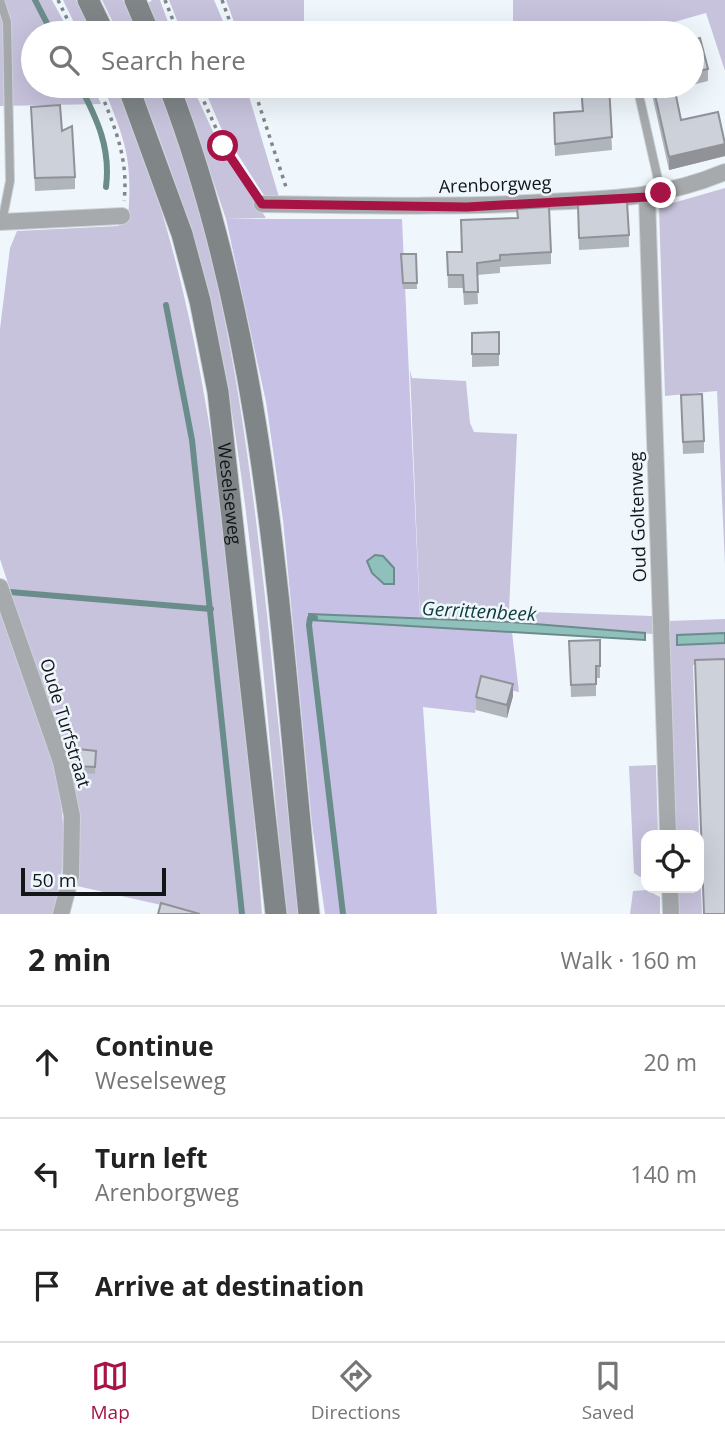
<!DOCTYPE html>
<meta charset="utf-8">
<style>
:root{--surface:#fff;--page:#f2f2f2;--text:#222;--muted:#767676;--line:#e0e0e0;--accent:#a81346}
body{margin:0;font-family:"Open Sans",sans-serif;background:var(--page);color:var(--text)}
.controls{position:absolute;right:21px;bottom:21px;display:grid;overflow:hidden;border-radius:14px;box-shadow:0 7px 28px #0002}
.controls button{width:63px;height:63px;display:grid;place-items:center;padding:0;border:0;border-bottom:2px solid var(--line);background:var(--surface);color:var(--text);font:35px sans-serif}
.scale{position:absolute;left:21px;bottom:18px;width:145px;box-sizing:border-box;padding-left:7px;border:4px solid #131618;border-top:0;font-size:19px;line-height:24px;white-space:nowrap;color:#131618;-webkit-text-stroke:5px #eff7fd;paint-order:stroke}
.stop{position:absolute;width:21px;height:21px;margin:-16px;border:5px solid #a81346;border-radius:50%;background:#fff}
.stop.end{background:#a81346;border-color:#fff;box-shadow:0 2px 7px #0008}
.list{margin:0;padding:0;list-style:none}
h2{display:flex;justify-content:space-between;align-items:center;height:91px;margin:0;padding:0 28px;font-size:30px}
h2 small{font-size:23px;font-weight:400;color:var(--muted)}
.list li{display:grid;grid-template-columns:46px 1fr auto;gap:21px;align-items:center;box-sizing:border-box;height:112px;padding:0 28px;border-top:2px solid var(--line)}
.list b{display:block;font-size:26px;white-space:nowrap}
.list p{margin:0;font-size:23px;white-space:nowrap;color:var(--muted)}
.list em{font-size:23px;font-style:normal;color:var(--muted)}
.icon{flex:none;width:38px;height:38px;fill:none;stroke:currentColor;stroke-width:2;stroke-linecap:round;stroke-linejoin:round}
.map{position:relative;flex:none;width:725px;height:914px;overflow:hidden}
.search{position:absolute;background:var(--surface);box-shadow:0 7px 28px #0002;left:21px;right:21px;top:21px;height:77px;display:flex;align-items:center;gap:18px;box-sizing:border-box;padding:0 24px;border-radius:38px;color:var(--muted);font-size:26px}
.sheet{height:427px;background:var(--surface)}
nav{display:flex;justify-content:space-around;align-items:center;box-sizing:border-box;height:98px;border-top:2px solid var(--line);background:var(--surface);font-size:19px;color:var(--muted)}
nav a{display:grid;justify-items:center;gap:4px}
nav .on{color:var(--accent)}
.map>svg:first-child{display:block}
.green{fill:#c7c3dd}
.forest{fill:#c7c1e5}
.water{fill:#90c0bc;stroke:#6a8d8b;stroke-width:2}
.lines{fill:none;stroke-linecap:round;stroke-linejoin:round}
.stream{stroke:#6a8d8b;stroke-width:6}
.lane-casing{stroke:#ccd3d8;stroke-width:10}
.street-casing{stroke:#ccd3d8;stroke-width:18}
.secondary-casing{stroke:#ccd3d8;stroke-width:23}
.path{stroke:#80868a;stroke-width:3.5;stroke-dasharray:3.5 5;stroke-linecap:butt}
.lane{stroke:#a6aaac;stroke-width:8}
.street{stroke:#a6aaac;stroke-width:16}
.secondary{stroke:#808688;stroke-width:21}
.wall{fill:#b0b4bb}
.shaded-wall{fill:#909298}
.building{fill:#cdd1d9;stroke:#909298;stroke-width:2}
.route{stroke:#a81346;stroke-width:9}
.labels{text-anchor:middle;stroke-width:5;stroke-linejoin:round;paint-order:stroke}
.street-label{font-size:18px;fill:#131618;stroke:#eff7fd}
.water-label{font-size:19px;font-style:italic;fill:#0d3b39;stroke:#eff7fd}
</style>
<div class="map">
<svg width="725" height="914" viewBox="0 0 725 914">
<rect width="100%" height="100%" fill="#eff7fd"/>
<path class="green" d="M0,0h52l18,33h-37v53h60l8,18 -101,2z
M63,0h13l16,33h-13z
M102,0h21l15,33h-20z
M152,0h8l12,33h-12l-12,-30z
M169,0h45l14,33h-46z
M226,0h78v33h-66z
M513,0h212v71l-19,-58 -46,13h-32v7h-115z
M103,86h14c76,181 101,370 120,564 9,88 19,176 25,264h-61l-124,-28 2,-63 -46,-163 -33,-101v-230l10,-81 7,-17 101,-5 10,-8c5,-60 -3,-77 -25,-132z
M139,86h19c66,168 89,349 109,528 10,100 21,200 32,300h-13c-17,-169 -28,-339 -55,-507 -17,-111 -50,-218 -92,-321z
M181,86h11l29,63 45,69 -40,1z
M203,86h43l33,111h-14l-44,-69z
M725,188v377l-8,-174 -52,5 -6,-189z
M410,370l2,8 54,3 4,42 4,9 43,2 -8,177 143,5 1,18 -233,-15z
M0,610c37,101 85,195 53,304h-53z
M725,619v43l-32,3 6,170h-26l-5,-214z
M656,765l2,70h-12v40l-6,2 -6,-4 -5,-107z
M699,839l3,75h-27l-1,-26h25z
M647,890l13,7v17h-30l3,-23z"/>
<path class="forest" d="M226,219h176l18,400 -110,-5v6l202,12 7,60 -38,-8 -6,29 -52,-6 14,207h-112l-13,-90 -29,-304 -17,-118z"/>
<path class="water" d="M375,555l8,1 11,12v16h-10l-12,-11 -5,-12z
M309,614l201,8 135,11v7l-335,-20z
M725,633v10l-48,2v-10z"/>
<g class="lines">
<path class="stream" d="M35,0l17,33
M80,86c17,33 31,62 26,101
M166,305l26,135 50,474
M10,592l201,17
M315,618h-5l-1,7 34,289"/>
<defs>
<path id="lane" d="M0,0l7,22 3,159 -8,41
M637,86l24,107"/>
<path id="street" d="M647,197l21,638
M262,204c95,1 190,4 285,-2 65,-3 116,-4 178,-30
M0,222l122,-6
M0,587l61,175 11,54 -1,60 -10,38
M670,888l1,26"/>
<g id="secondary">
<path d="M88,0l16,33"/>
<path d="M135,0l14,33"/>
<path id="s1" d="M128,86l54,148 18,67 18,91 58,522"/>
<path d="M169,86c101,264 111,550 140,828"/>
</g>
</defs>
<use href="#lane" class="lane-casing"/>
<use href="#street" class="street-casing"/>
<use href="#secondary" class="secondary-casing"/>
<path class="path" d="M58,0l16,33
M165,0l13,33
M222,0l12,33
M98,86c16,39 31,72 26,115
M197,86l27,60 30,45
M253,86l33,101
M209,139l15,7"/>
<use href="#lane" class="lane"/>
<use href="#street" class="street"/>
<use href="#secondary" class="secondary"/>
</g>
<path class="wall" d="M692,40l16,29v12l-16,4z
M580,86h29l3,64 -57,6 -1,-43 28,-2z
M650,86h36l-11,2 6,32 44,23v13l-56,14z
M31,107l31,24 13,46v12l-40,2z
M578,205l51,30v12l-50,3z
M517,209l34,43v12l-51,3v6l-23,2 1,29 -14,1 -1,-17h-15l-1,-36h15l55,-34z
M401,254h15l1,35h-14z
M499,332v34l-27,1v-34z
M681,395l23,46v12l-21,1z
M600,640v38h-4v18l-25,1 -2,-56z
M513,696l-6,22 -31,-8v-13z
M96,751l-1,23 -19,-2v-6z"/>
<path class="shaded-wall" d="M725,144v12l-56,14v-13z
M513,684v12l-6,22v-13z"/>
<path class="building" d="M700,38l8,31 -16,3v-32z
M581,86h28l3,51 -57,7 -1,-31 29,-2z
M653,86h21l7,34 37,-8 7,32 -56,13z
M60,105l2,26 10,-5 3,51 -40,1 -4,-71z
M627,202l2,33 -50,3 -1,-33z
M549,207l2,45 -51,3v5l-23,3 1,29h-14l-1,-17h-15l-1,-23h15l-1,-32 57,-2 -1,-9z
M401,254h15l1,29h-14z
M499,332v22h-27v-21z
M702,394l2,47 -21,1 -2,-47z
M600,640v26h-4v18l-25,1 -2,-44z
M725,659v255h-21l-9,-254z
M481,676l32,8 -6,21 -31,-8z
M78,749l18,2 -1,16 -19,-1z
M161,903l39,11h-42z"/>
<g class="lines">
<path class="route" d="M223,146l39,58 205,3 180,-10 14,-4"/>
</g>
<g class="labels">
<g class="street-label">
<text transform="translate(495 185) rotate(-2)" y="6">Arenborgweg</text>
<text dy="6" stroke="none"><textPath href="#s1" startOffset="422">Weselseweg</textPath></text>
<text transform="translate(638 517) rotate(-92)" y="6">Oud Goltenweg</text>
<text transform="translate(65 723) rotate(73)" y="6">Oude Turfstraat</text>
</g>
<g class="water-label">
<text transform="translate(479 611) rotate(3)" y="7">Gerrittenbeek</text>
</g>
</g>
</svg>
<div class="controls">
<button><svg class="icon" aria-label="locate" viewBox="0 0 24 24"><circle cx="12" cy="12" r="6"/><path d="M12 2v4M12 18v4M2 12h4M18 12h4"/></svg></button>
</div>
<div class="scale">50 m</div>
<div class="stop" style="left:223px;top:146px"></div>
<div class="stop end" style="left:661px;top:193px"></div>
<div class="search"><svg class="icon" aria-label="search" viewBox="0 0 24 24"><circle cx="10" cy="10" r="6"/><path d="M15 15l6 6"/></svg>Search here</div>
</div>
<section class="sheet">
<h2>2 min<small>Walk · 160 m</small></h2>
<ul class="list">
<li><svg class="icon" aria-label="ahead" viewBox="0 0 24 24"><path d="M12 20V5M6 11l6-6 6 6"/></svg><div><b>Continue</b><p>Weselseweg</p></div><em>20 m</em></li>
<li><svg class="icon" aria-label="left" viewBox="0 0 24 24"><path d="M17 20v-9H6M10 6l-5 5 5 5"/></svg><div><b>Turn left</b><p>Arenborgweg</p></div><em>140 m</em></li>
<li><svg class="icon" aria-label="arrive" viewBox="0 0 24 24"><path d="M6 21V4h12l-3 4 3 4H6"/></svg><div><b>Arrive at destination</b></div></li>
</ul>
</section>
<nav>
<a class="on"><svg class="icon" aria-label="map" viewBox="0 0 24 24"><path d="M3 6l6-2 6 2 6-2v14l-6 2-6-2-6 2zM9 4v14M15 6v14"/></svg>Map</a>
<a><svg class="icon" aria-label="directions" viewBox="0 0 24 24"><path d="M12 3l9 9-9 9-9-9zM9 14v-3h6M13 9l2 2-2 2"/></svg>Directions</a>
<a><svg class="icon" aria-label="saved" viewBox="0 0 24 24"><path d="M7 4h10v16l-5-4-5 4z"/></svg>Saved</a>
</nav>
